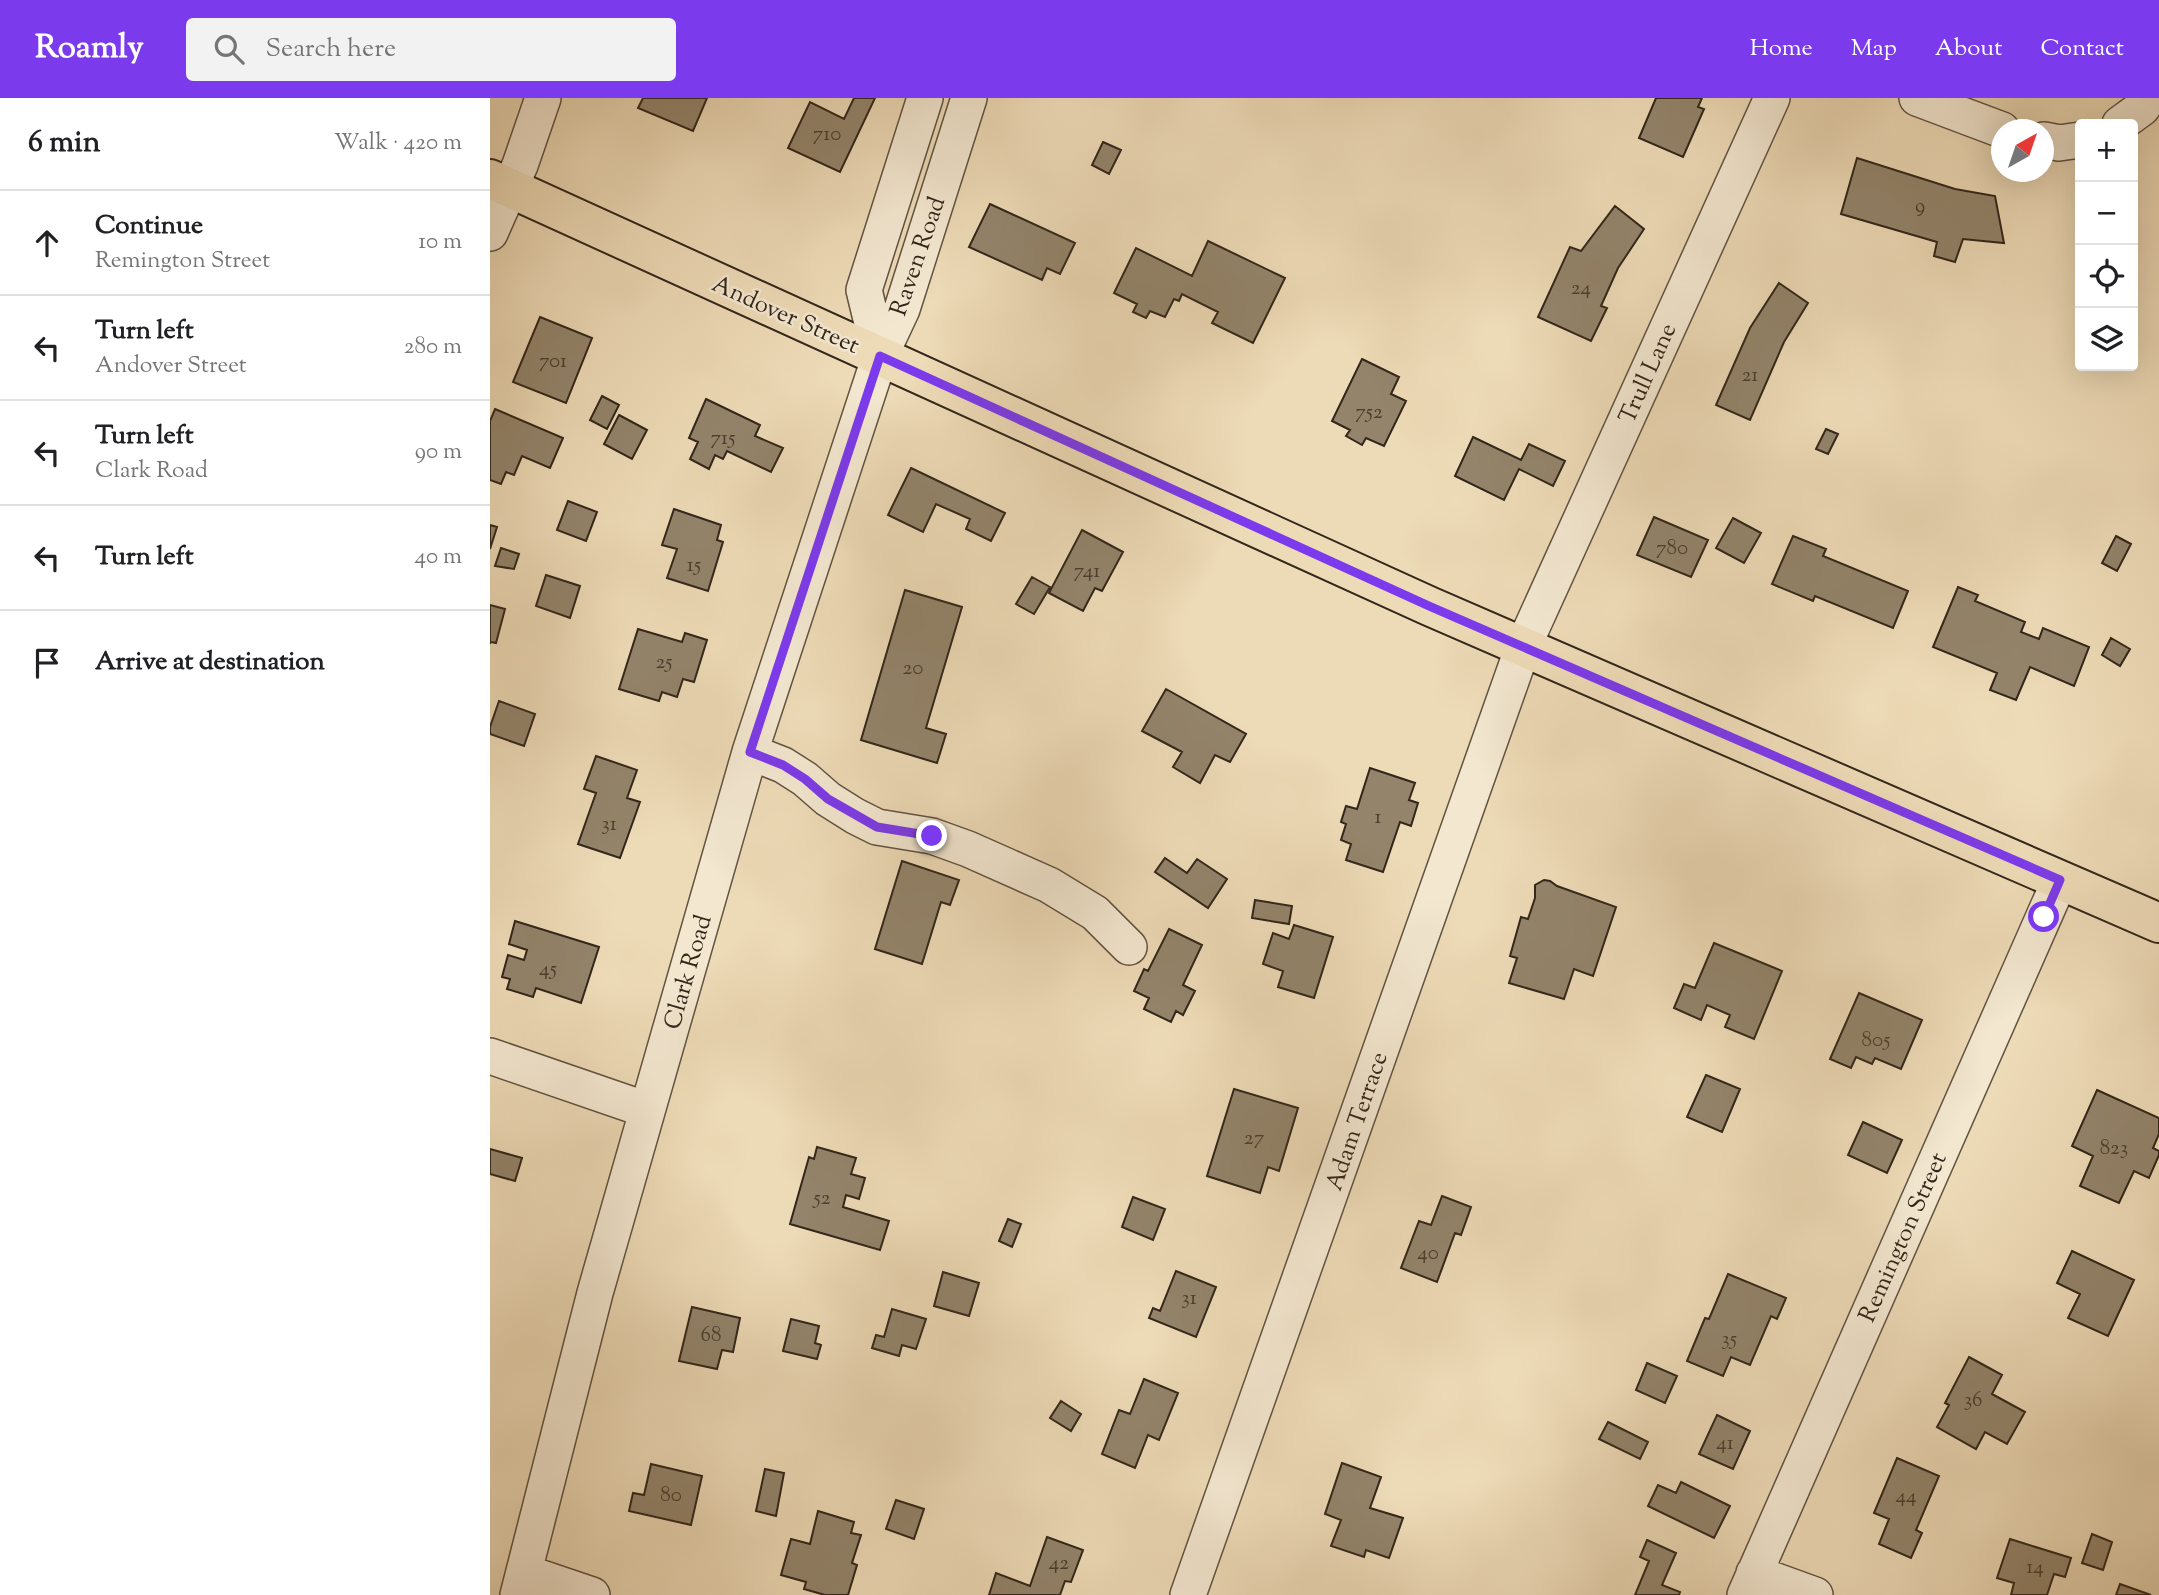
<!DOCTYPE html>
<meta charset="utf-8">
<style>
:root{--surface:#fff;--page:#f2f2f2;--text:#202124;--muted:#757577;--line:#e0e0e0;--accent:#7c3aed}
body{margin:0;font-family:"Sorts Mill Goudy",serif;background:var(--page);color:var(--text)}
.controls{position:absolute;right:21px;top:21px;display:grid;overflow:hidden;border-radius:7px;box-shadow:0 7px 28px #0002}
.controls button{width:63px;height:63px;display:grid;place-items:center;padding:0;border:0;border-bottom:2px solid var(--line);background:var(--surface);color:var(--text);font:35px sans-serif}
.compass{position:absolute;left:1501px;top:21px;width:63px;height:63px;border-radius:50%;background:var(--surface);box-shadow:0 7px 28px #0002;rotate:40deg}
.stop{position:absolute;width:21px;height:21px;margin:-16px;border:5px solid #7c3aed;border-radius:50%;background:#fff}
.stop.end{background:#7c3aed;border-color:#fff;box-shadow:0 2px 7px #0008}
.list{margin:0;padding:0;list-style:none}
h2{display:flex;justify-content:space-between;align-items:center;height:91px;margin:0;padding:0 28px;font-size:30px}
h2 small{font-size:23px;font-weight:400;color:var(--muted)}
.list li{display:grid;grid-template-columns:46px 1fr auto;gap:21px;align-items:center;box-sizing:border-box;height:105px;padding:0 28px;border-top:2px solid var(--line)}
.list b{display:block;font-size:26px;white-space:nowrap}
.list p{margin:0;font-size:23px;white-space:nowrap;color:var(--muted)}
.list em{font-size:23px;font-style:normal;color:var(--muted)}
.icon{flex:none;width:38px;height:38px;fill:none;stroke:currentColor;stroke-width:2;stroke-linecap:round;stroke-linejoin:round}
.map{position:relative;flex:none;width:1669px;height:1497px;overflow:hidden}
header{display:flex;align-items:center;gap:42px;box-sizing:border-box;height:98px;padding:0 35px;background:var(--accent);color:#fff}
header strong{font-size:33px}
nav{display:flex;gap:38px;margin-inline-start:auto;font-size:24px}
.search{width:490px;height:63px;background:var(--page);display:flex;align-items:center;gap:18px;box-sizing:border-box;padding:0 24px;border-radius:7px;color:var(--muted);font-size:26px}
main{display:flex}
aside{flex:1;background:var(--surface)}
.map>svg:first-child{display:block}
.building{fill:#93846b;stroke:#32261a;stroke-width:2}
.lines{fill:none;stroke-linecap:round;stroke-linejoin:round}
.minor-casing{stroke:#615341;stroke-width:38}
.major-casing{stroke:#32261a;stroke-width:42}
.minor{stroke:#f3e7d0;stroke-width:35}
.major{stroke:#eddab6;stroke-width:38}
.route{stroke:#7c3aed;stroke-width:9}
.labels{text-anchor:middle;stroke-width:5;stroke-linejoin:round;paint-order:stroke}
.number-label{font-size:21px;fill:#4a3e2e}
.street-label{font-size:24px;fill:#32261a;stroke:#f3e7d0}
</style>
<header>
<strong>Roamly</strong>
<div class="search"><svg class="icon" aria-label="search" viewBox="0 0 24 24"><circle cx="10" cy="10" r="6"/><path d="M15 15l6 6"/></svg>Search here</div>
<nav><a>Home</a><a>Map</a><a>About</a><a>Contact</a></nav>
</header>
<main>
<aside>
<h2>6 min<small>Walk · 420 m</small></h2>
<ul class="list">
<li><svg class="icon" aria-label="ahead" viewBox="0 0 24 24"><path d="M12 20V5M6 11l6-6 6 6"/></svg><div><b>Continue</b><p>Remington Street</p></div><em>10 m</em></li>
<li><svg class="icon" aria-label="left" viewBox="0 0 24 24"><path d="M17 20v-9H6M10 6l-5 5 5 5"/></svg><div><b>Turn left</b><p>Andover Street</p></div><em>280 m</em></li>
<li><svg class="icon" aria-label="left" viewBox="0 0 24 24"><path d="M17 20v-9H6M10 6l-5 5 5 5"/></svg><div><b>Turn left</b><p>Clark Road</p></div><em>90 m</em></li>
<li><svg class="icon" aria-label="left" viewBox="0 0 24 24"><path d="M17 20v-9H6M10 6l-5 5 5 5"/></svg><div><b>Turn left</b></div><em>40 m</em></li>
<li><svg class="icon" aria-label="arrive" viewBox="0 0 24 24"><path d="M6 21V4h12l-3 4 3 4H6"/></svg><div><b>Arrive at destination</b></div></li>
</ul>
</aside>
<div class="map">
<svg width="1669" height="1497" viewBox="0 0 1669 1497">
<rect width="100%" height="100%" fill="#eddab6"/>
<filter id="stains"><feTurbulence type="fractalNoise" baseFrequency=".00286" numOctaves="4"/><feColorMatrix values="0 0 0 0 .2 0 0 0 0 .09 0 0 0 0 .02 0 0 0 .5 -.17"/></filter>
<radialGradient id="worn" r=".72"><stop offset=".6" stop-color="#630" stop-opacity="0"/><stop offset="1" stop-color="#630" stop-opacity=".3"/></radialGradient>
<path class="building" d="M153,0h64l-14,33 -55,-23z
M364,0h21l-35,74 -52,-24 22,-46 34,17z
M1166,0h46l-4,9 6,2 -21,48 -44,-19z
M613,44l18,8 -12,24 -17,-9z
M1367,60l98,31 40,7 9,47 -41,-4 -8,23 -21,-6 3,-14 -96,-28z
M500,106l85,39 -15,31 -13,-6 -5,12 -73,-33z
M1125,108l29,23 -26,39 -17,38 6,2 -16,33 -53,-24 32,-70 11,4z
M718,143l77,37 -32,65 -41,-20 6,-11 -36,-18 -3,7 -5,-2 -9,18 -15,-6 -4,7 -13,-6 4,-8 -23,-11 22,-45 56,28z
M1289,185l29,20 -24,39 -34,78 -34,-15 34,-77z
M50,219l52,21 -26,65 -53,-21z
M872,261l37,18 -8,17 15,7 -22,45 -18,-8 -4,7 -16,-9 4,-6 -18,-9z
M112,298l17,9 -12,24 -17,-9z
M216,301l54,26 -5,11 28,12 -12,24 -44,-21 -4,8 -8,-4 -6,14 -19,-10 8,-17 -9,-4z
M5,311l68,29 -13,30 -28,-12 -8,19 -8,-3 -5,12 -11,-4v-59z
M129,317l28,15 -15,29 -28,-15z
M1336,331l12,5 -10,20 -12,-5z
M983,339l48,23 8,-16 36,17 -12,25 -34,-17 -15,31 -49,-24z
M421,370l94,45 -14,28 -25,-12 4,-10 -34,-15 -13,28 -35,-17z
M78,403l29,11 -11,29 -29,-11z
M184,411l47,16 -4,15 6,2 -15,49 -41,-13 10,-29 -15,-4z
M1164,419l54,23 -17,37 -54,-22z
M1243,420l28,15 -17,30 -28,-15z
M0,427l7,2 -7,22z
M592,432l41,22 -21,39 -7,-3 -12,23 -34,-18z
M1303,438l33,13 -3,7 85,35 -15,37 -78,-32 -2,5 -41,-17z
M1626,438l15,8 -14,27 -15,-8z
M11,450l18,6 -5,15 -19,-3z
M56,477l34,11 -10,32 -34,-12z
M542,479l18,10 -16,27 -18,-10z
M1468,489l20,8 -3,6 50,21 -4,10 18,7 4,-11 46,19 -15,39 -44,-19 -14,33 -26,-10 7,-17 -64,-26z
M415,492l57,17 -36,121 20,6 -9,29 -76,-23z
M0,507l15,4 -9,34 -5,-1 -1,1z
M148,531l44,13 3,-9 22,7 -13,42 -11,-3 -6,18 -15,-5 -3,9 -40,-12z
M1621,540l19,11 -10,17 -18,-11z
M676,591l80,45 -16,28 -15,-7 -15,28 -27,-16 9,-15 -40,-21z
M9,603l36,13 -11,32 -34,-12v-7z
M106,658l41,14 -10,28 13,4 -20,56 -42,-14 18,-51 -12,-4z
M880,670l45,15 -6,17 9,3 -7,23 -11,-4 -17,50 -37,-12 5,-16 -10,-4 5,-16 -5,-2 5,-16 11,3z
M675,760l22,15 10,-14 30,20 -19,29 -53,-36z
M412,763l57,19 -9,25 -9,-3 -19,62 -47,-15z
M1054,782l6,1 7,5 59,21 -23,69 -19,-7 -10,30 -55,-16 8,-25 -7,-2 11,-39 7,2 7,-21v-13z
M765,802l37,6 -3,18 -37,-6z
M25,823l84,26 -18,56 -45,-15 -3,9 -26,-8 3,-10 -8,-2 6,-22 16,5 3,-10 -18,-6z
M804,827l39,12 -19,61 -36,-11 5,-16 -20,-7 10,-31 16,6z
M679,831l33,16 -19,40 12,6 -12,24 -7,-4 -5,11 -27,-13 5,-11 -15,-7 10,-22 4,2z
M1224,845l68,28 -28,68 -29,-12 5,-12 -23,-10 -6,15 -27,-12 10,-24 11,4z
M1369,895l63,27 -21,49 -26,-11 -3,6 -16,-7 -5,11 -21,-9z
M1216,977l34,14 -18,43 -35,-15z
M744,991l64,19 -19,63 -11,-4 -8,26 -53,-17z
M1607,992l62,28v16l-6,14 6,3v4l-10,23 -15,-7 -15,32 -39,-17 13,-30 -21,-10z
M1373,1024l39,18 -15,33 -39,-18z
M327,1049l39,11 -5,16 14,4 -6,21 -13,-4 -3,12 46,14 -9,29 -90,-26 19,-67 5,2z
M0,1051l32,9 -7,23 -25,-7z
M952,1098l29,11 -10,28 -6,-2 -18,49 -36,-14 18,-47 12,4z
M643,1099l32,12 -12,31 -31,-13z
M518,1121l13,5 -9,23 -13,-6z
M1582,1153l62,29 -26,56 -40,-18 12,-24 -23,-11z
M686,1173l40,16 -20,50 -47,-19 4,-10 7,3z
M453,1174l36,11 -10,33 -35,-10z
M1238,1176l58,24 -9,21 -6,-3 -21,49 -19,-8 -8,19 -36,-15 18,-43 4,1z
M202,1209l48,11 -7,34 -11,-2 -5,19 -38,-8z
M402,1211l34,10 -10,30 -14,-4 -3,11 -27,-8 4,-13 8,2z
M301,1221l28,7 -4,17 6,2 -4,14 -34,-8z
M1479,1259l33,18 -10,19 33,18 -18,32 -22,-12 -9,17 -39,-22 12,-22 -4,-2z
M1157,1265l30,13 -12,27 -29,-13z
M654,1281l34,14 -19,47 -11,-5 -13,33 -33,-14 17,-44 11,4z
M571,1303l20,13 -10,17 -21,-13z
M1227,1317l33,16 -17,38 -34,-15z
M1118,1324l40,20 -8,17 -41,-20z
M1407,1360l42,18 -23,54 6,3 -11,25 -32,-14 10,-25 -15,-6z
M852,1365l39,14 -11,31 33,10 -14,40 -23,-8 -2,7 -33,-11 10,-26 -16,-6z
M161,1366l51,12 -11,49 -62,-14 4,-18 11,2z
M275,1371l19,4 -8,43 -20,-5z
M1191,1384l49,24 -16,32 -66,-32 10,-21 18,8z
M406,1402l28,9 -10,30 -28,-10z
M328,1413l36,11 -3,11 10,2 -9,28 5,2 -9,30h-23l-21,-6 2,-7 -25,-7 10,-36 19,5z
M1602,1436l20,8 -9,28 -21,-7z
M557,1439l36,13 -12,32 -6,-1 -5,14h-71l7,-22 34,13z
M1520,1441l61,19 -6,19 -11,-3 -7,21h-36l3,-12 -17,-5z
M1157,1442l29,13 -14,32 18,7 -1,3h-44l14,-34 -9,-4z
M1630,1486l31,11h-35z"/>
<g class="lines">
<defs>
<path id="minor" d="M1427,0l85,32
M1630,26l22,-16 7,-10
M1554,42l15,3 21,-3
M0,135l30,-68 23,-67
M390,258l-16,-66 61,-192
M260,654l33,13 22,14 23,20 27,17 22,11 55,9 36,13 81,36 46,28 34,34
M0,958l157,54
M34,1474l68,23
M1264,1475l61,22
M28,1497l77,-302 155,-541 130,-396 22,-47 67,-211
M698,1497l335,-948 249,-549
M1255,1497l315,-715"/>
<path id="major" d="M0,81l939,427 730,317"/>
</defs>
<use href="#minor" class="minor-casing"/>
<use href="#major" class="major-casing"/>
<use href="#minor" class="minor"/>
<use href="#major" class="major"/>
</g>
<g class="lines">
<path class="route" d="M442,738l-55,-9 -49,-28 -23,-20 -22,-14 -33,-13 130,-396 549,250 631,274 -16,37"/>
</g>
<g class="labels">
<g class="number-label">
<text x="337" y="42">710</text>
<text x="1430" y="114">9</text>
<text x="1091" y="196">24</text>
<text x="63" y="269">701</text>
<text x="1260" y="283">21</text>
<text x="879" y="320">752</text>
<text x="233" y="346">715</text>
<text x="1182" y="456">780</text>
<text x="204" y="473">15</text>
<text x="597" y="479">741</text>
<text x="174" y="570">25</text>
<text x="423" y="576">20</text>
<text x="888" y="725">1</text>
<text x="119" y="732">31</text>
<text x="58" y="877">45</text>
<text x="1386" y="948">805</text>
<text x="764" y="1046">27</text>
<text x="1624" y="1056">823</text>
<text x="332" y="1106">52</text>
<text x="938" y="1161">40</text>
<text x="699" y="1206">31</text>
<text x="221" y="1243">68</text>
<text x="1239" y="1247">35</text>
<text x="1483" y="1308">36</text>
<text x="1235" y="1351">41</text>
<text x="181" y="1403">80</text>
<text x="1416" y="1404">44</text>
<text x="569" y="1471">42</text>
<text x="1545" y="1475">14</text>
</g>
<g class="street-label">
<text transform="translate(427 158) rotate(-71)" y="8">Raven Road</text>
<text transform="translate(296 216) rotate(24)" y="8">Andover Street</text>
<text transform="translate(1157 275) rotate(-66)" y="8">Trull Lane</text>
<text transform="translate(197 874) rotate(-74)" y="8">Clark Road</text>
<text transform="translate(866 1023) rotate(-71)" y="8">Adam Terrace</text>
<text transform="translate(1412 1139) rotate(-66)" y="8">Remington Street</text>
</g>
</g>
<rect width="100%" height="100%" filter="url(#stains)"/>
<rect width="100%" height="100%" fill="url(#worn)"/>
</svg>
<div class="controls">
<button>+</button>
<button>−</button>
<button><svg class="icon" aria-label="locate" viewBox="0 0 24 24"><circle cx="12" cy="12" r="6"/><path d="M12 2v4M12 18v4M2 12h4M18 12h4"/></svg></button>
<button><svg class="icon" aria-label="layers" viewBox="0 0 24 24"><path d="M12 4l9 5-9 5-9-5zM3 14l9 5 9-5"/></svg></button>
</div>
<svg class="compass" viewBox="-18 -18 36 36"><path d="M0-13l5 13h-10z" fill="#e53935"/><path d="M0 13l5-13h-10z" fill="#757577"/></svg>
<div class="stop" style="left:1554px;top:819px"></div>
<div class="stop end" style="left:442px;top:738px"></div>
</div>
</main>
